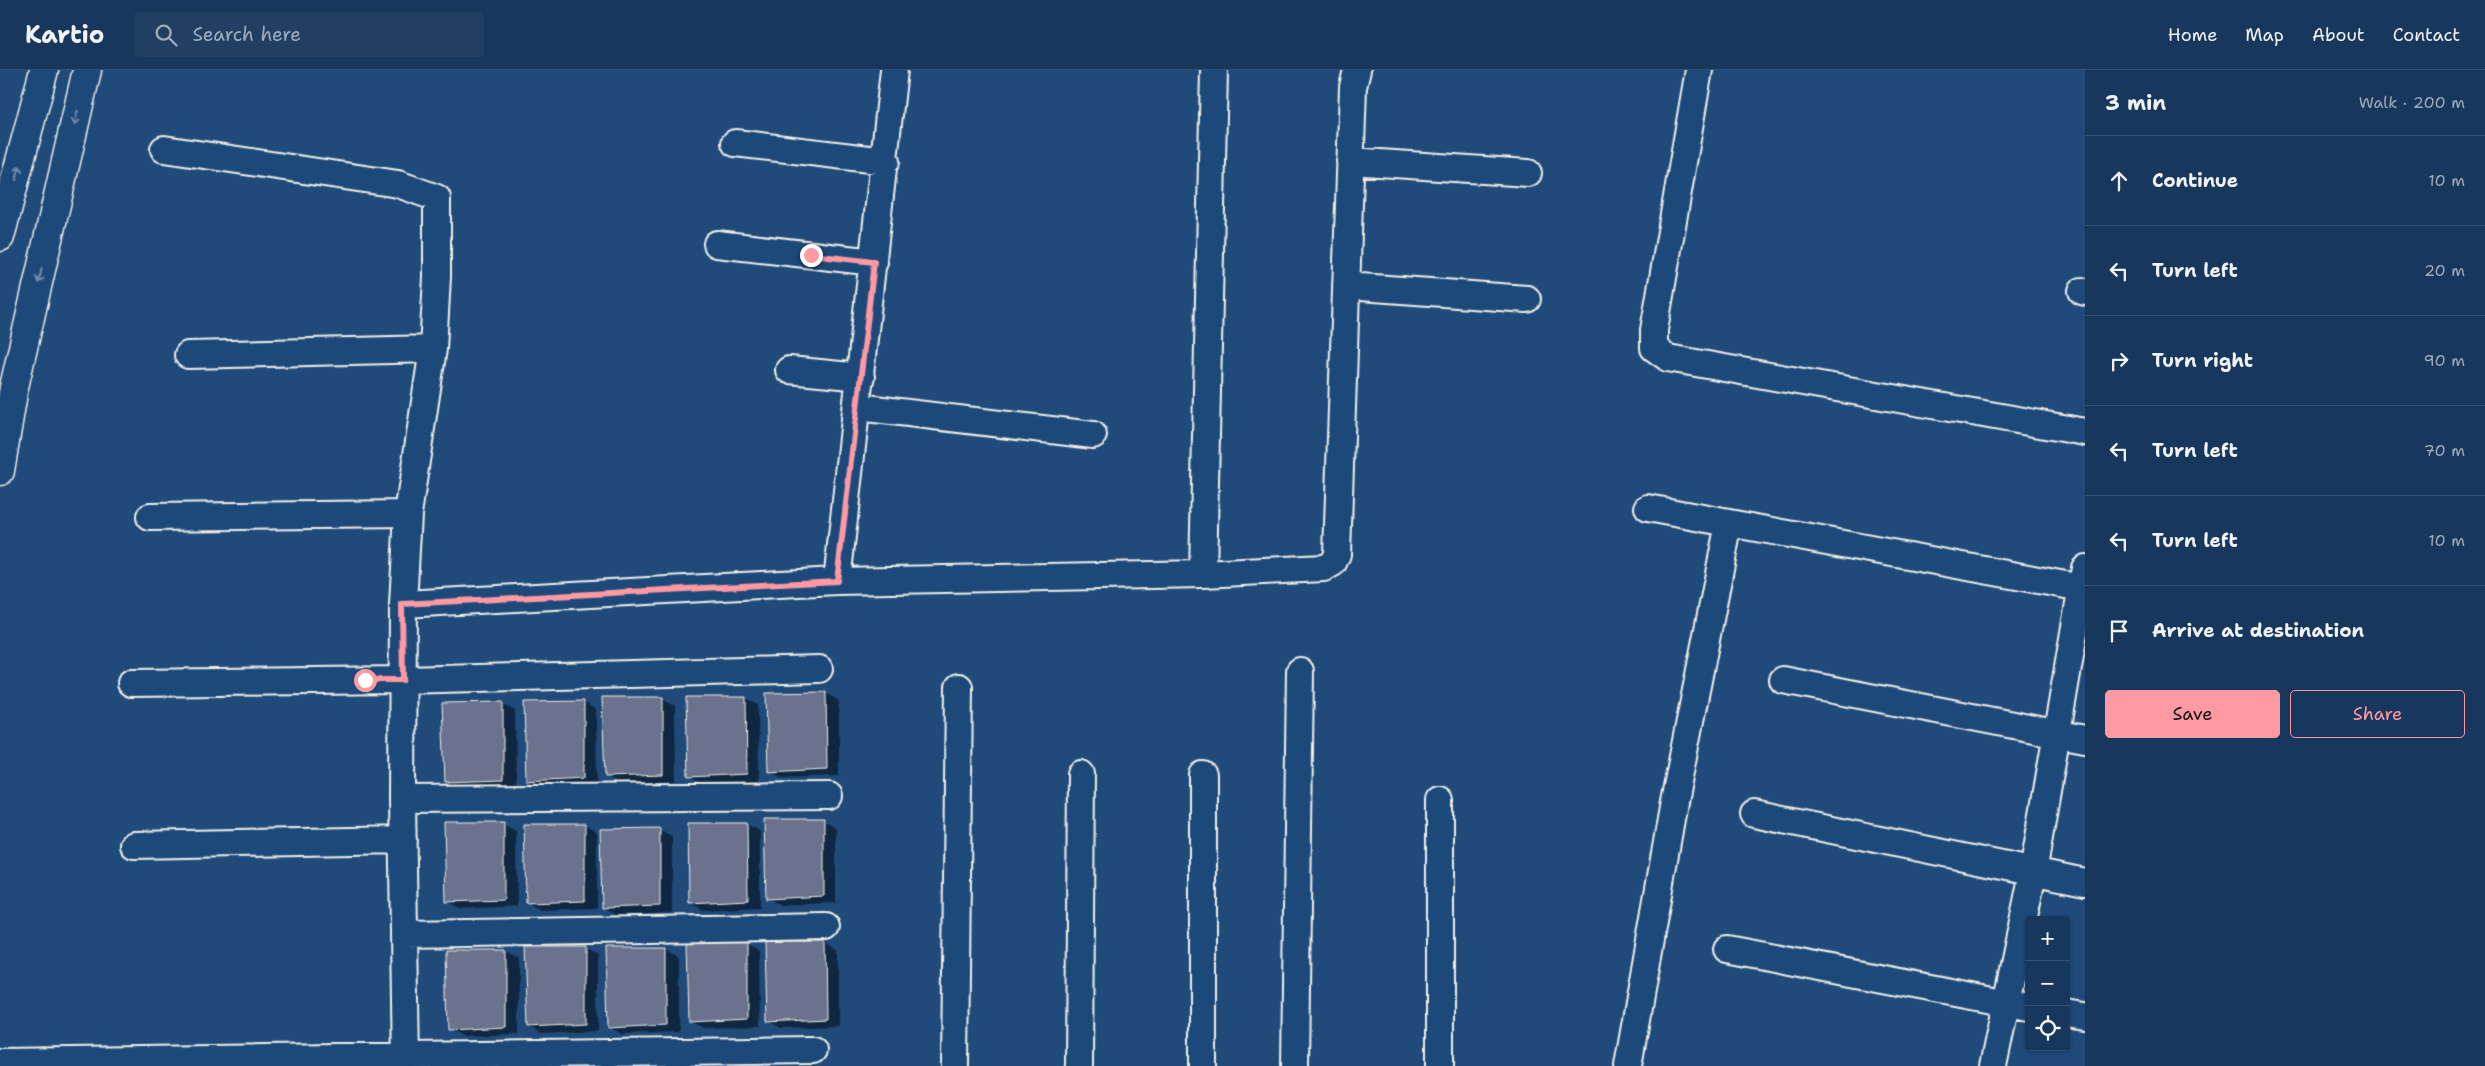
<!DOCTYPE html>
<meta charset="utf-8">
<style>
:root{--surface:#17385c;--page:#203f62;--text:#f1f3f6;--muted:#9eacbb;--line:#365272;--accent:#ff9aa2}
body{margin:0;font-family:"Shantell Sans",sans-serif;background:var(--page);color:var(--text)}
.controls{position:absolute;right:15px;bottom:15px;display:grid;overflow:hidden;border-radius:5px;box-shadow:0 1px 4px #0004}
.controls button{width:45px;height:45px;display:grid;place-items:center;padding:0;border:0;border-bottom:1px solid var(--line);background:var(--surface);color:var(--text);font:25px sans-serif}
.stop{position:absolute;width:15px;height:15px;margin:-11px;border:4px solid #ff9aa2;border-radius:50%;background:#fff}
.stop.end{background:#ff9aa2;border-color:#fff;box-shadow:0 1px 5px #0008}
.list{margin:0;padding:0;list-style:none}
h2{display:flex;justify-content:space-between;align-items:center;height:65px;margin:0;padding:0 20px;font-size:21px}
h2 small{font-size:16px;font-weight:400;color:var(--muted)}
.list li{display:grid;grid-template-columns:32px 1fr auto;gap:15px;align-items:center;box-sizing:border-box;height:90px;padding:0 20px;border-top:1px solid var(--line)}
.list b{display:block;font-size:19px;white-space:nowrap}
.list em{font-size:16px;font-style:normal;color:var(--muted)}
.actions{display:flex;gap:10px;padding:15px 20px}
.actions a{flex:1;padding:11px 0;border:1px solid var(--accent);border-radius:5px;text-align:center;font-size:18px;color:var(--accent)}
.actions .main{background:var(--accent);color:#111}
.icon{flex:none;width:28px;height:28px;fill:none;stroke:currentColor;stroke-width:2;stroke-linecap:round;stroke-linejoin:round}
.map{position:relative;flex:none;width:2085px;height:996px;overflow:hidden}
header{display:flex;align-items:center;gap:30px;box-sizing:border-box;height:70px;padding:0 25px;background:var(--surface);border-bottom:1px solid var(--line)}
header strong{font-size:24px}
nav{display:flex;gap:28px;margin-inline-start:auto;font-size:18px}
.search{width:350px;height:45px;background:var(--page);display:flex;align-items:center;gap:12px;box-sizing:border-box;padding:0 18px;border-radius:5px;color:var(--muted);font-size:19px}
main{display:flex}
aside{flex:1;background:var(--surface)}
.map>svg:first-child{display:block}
.shadow{fill:#0007}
.building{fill:#6a728d;stroke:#f4f1e8}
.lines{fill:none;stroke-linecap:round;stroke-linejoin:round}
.minor-casing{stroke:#f4f1e8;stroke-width:30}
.tertiary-casing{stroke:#f4f1e8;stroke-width:31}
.minor{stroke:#1f4a7a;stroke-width:26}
.tertiary{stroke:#1f4a7a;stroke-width:28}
.oneway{stroke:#748da6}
.route{stroke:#ff9aa2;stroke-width:6}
</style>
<header>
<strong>Kartio</strong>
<div class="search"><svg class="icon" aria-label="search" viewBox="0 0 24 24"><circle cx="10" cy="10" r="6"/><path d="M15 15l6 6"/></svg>Search here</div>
<nav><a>Home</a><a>Map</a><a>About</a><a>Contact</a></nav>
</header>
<main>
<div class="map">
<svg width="2085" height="996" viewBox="0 0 2085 996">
<rect width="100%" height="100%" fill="#1f4a7a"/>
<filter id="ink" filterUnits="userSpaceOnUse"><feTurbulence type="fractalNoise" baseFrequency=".02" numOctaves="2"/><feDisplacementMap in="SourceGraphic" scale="10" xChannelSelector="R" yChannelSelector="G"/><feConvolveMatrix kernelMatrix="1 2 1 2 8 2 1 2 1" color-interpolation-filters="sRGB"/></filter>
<g filter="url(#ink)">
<path class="shadow" d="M826,623l13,8v75l-57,2 -12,-7 -2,-77z
M746,628l12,7 1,76 -57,3 -13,-8z
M662,629l13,7 1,75 -58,3 -12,-8z
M584,632l12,8 1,75 -57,3 -13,-7z
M502,634l13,7 1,75 -58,3 -12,-8z
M823,750l13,8v75l-56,2 -13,-7z
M503,754l13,7 1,75 -57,3 -13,-8z
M747,754l13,7v76l-57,3 -13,-8z
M584,755l13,7v76l-57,2 -12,-7z
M659,760l13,7v76l-56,2 -13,-7z
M746,873l13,8 1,75 -57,2 -13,-7z
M825,873l13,7v76l-57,2 -12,-7z
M585,878l13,8v75l-57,3 -12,-7z
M607,879h59l13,7v76l-57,2 -13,-7z
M448,881h58l13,7v76l-57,2 -12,-7z"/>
<path class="building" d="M826,622l1,77 -59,3 -2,-79z
M602,627h61v78l-58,2z
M686,627h60l1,77 -59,3z
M584,631v77l-58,3 -2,-79z
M503,632v78l-58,2 -3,-79z
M764,749h60v77l-58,3z
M444,752h60v78l-58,2z
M688,753h59l1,77 -59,3z
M524,754h61v77l-59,2z
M660,758v78l-58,2 -2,-79z
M687,872h60v77l-58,3z
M765,872h60l1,77 -59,3z
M525,877h61v77l-58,3z
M606,878h60v77l-58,3z
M446,880h60v77l-58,3z"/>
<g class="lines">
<defs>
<path id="minor" d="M1699,0l-45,260v18l14,10 417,74
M735,73l151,18
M164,79l234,35 39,14v79l-4,72 -25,165 -5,90
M1350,91l178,12
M717,174l157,18
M1346,216l181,13
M2082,221l3,1
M188,285l245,-6
M789,300l72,7
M858,337l235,28
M1648,438l81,15
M150,447l258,-3
M1203,504l11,-504
M837,511l57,-511
M1783,610l302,59
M131,613l272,-3 416,-11
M402,729l427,-3
M1440,730v266
M1754,744l331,68
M134,775l269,-5
M404,864l422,-7
M1727,879l302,58
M2066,943l19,3
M0,992l813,-12
M406,996l-4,-267 1,-195 434,-23 366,-7 121,-6 9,-5 4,-9 16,-467 4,-17
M955,996l4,-379
M1079,996l2,-292
M1203,996v-291
M1295,996l5,-395
M1628,996l46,-264 55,-279 353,65
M1993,996l40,-193 52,-305"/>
<path id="tertiary" d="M0,167l44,-167
M0,401l14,-84 73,-317"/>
</defs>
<use href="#minor" class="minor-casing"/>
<use href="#tertiary" class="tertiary-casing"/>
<use href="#minor" class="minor"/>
<use href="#tertiary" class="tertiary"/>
</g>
<defs><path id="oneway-shaft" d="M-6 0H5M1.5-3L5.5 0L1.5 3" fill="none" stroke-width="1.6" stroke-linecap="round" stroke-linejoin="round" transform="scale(1.25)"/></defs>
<g class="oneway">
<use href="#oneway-shaft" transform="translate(76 48) rotate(103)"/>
<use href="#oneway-shaft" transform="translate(18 103) rotate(-75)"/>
<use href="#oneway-shaft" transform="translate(40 206) rotate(103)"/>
</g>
</g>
<g class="lines" filter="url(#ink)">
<path class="route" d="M365,610h38l-1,-76 435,-23 37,-319 -63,-7"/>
</g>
</svg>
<div class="controls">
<button>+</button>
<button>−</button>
<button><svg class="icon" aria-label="locate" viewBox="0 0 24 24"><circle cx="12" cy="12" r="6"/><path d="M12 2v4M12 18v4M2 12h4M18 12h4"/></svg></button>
</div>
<div class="stop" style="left:365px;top:610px"></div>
<div class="stop end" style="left:811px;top:185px"></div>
</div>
<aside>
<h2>3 min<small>Walk · 200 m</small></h2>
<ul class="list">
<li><svg class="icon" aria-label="ahead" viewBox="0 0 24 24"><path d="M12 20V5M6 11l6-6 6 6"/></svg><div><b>Continue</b></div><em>10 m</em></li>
<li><svg class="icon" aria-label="left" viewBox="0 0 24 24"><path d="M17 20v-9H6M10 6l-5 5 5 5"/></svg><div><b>Turn left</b></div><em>20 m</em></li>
<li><svg class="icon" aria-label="right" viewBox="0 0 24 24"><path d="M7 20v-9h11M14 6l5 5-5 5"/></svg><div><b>Turn right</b></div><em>90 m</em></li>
<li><svg class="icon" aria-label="left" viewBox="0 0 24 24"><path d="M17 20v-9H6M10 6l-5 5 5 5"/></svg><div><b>Turn left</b></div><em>70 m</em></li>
<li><svg class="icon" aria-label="left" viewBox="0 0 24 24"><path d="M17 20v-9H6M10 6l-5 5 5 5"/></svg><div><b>Turn left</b></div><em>10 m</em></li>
<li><svg class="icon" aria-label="arrive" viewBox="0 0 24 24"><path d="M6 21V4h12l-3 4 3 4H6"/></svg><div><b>Arrive at destination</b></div></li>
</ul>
<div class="actions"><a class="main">Save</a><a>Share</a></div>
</aside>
</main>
